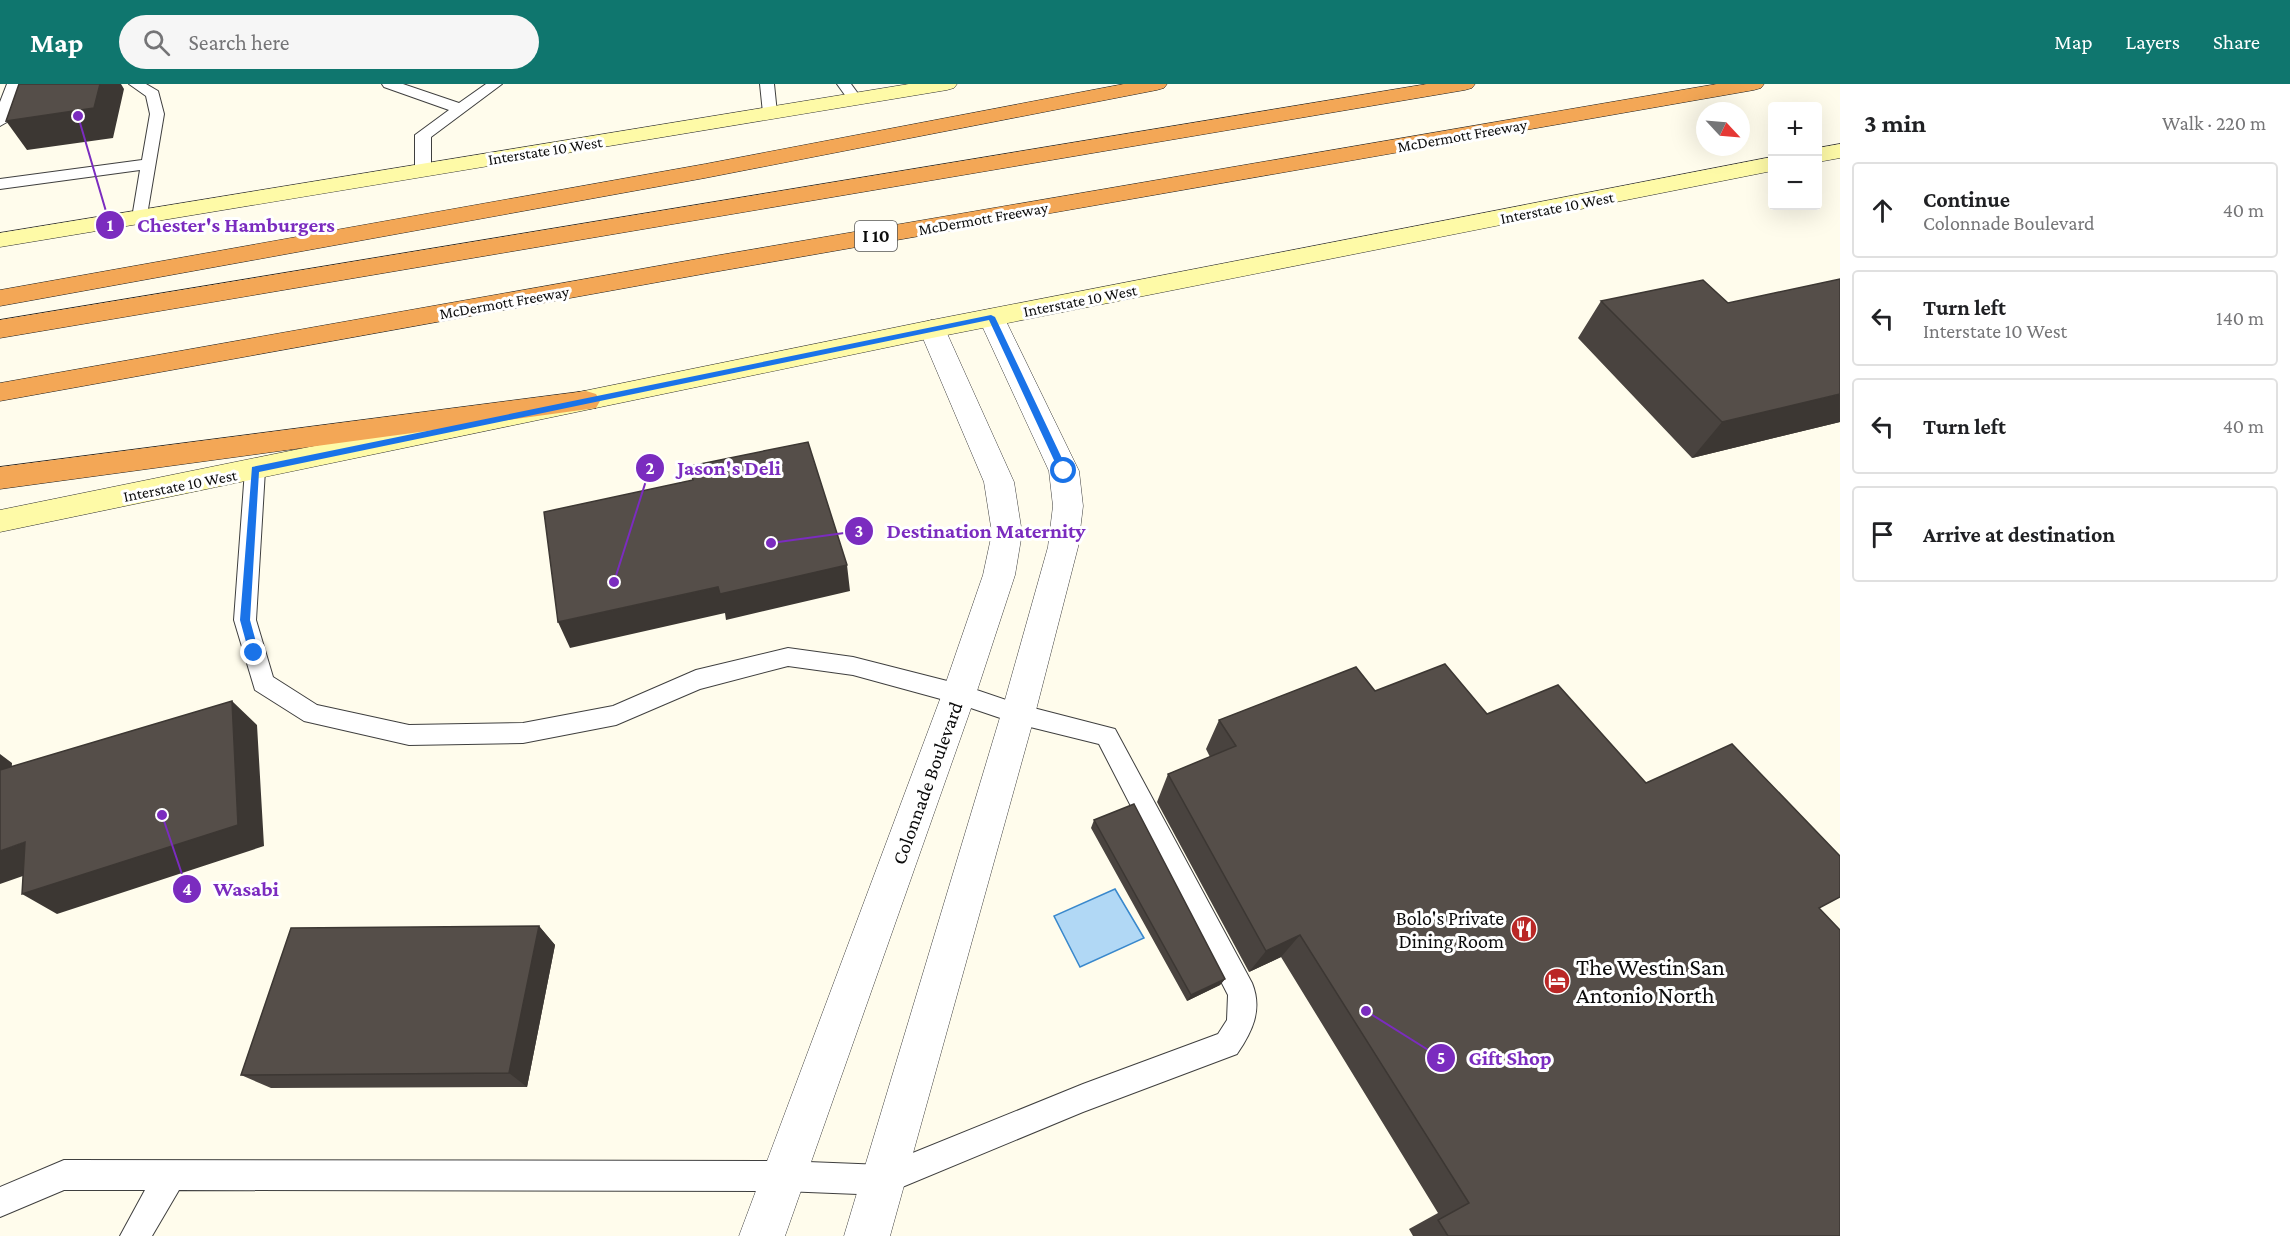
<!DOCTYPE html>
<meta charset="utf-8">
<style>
:root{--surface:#fff;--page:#f6f6f6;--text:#202124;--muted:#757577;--line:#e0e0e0;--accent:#0f766e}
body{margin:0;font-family:"Crimson Pro",serif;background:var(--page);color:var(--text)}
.controls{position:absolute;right:18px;top:18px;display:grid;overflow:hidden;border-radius:6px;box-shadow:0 6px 24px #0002}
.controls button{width:54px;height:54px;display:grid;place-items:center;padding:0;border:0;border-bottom:2px solid var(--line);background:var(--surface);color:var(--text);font:30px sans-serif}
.compass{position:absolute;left:1696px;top:18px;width:54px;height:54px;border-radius:50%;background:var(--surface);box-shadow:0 6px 24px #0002;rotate:116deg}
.stop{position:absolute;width:18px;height:18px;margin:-14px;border:4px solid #1a73e8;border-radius:50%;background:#fff}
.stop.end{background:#1a73e8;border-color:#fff;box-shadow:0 2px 6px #0008}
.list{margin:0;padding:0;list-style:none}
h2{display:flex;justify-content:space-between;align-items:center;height:78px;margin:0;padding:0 24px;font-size:26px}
h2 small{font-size:20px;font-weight:400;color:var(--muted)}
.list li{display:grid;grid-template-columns:39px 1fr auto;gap:18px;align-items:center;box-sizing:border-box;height:96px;margin:0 12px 12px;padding:0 12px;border:2px solid var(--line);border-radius:6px}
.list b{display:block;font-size:22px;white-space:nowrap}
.list p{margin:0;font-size:20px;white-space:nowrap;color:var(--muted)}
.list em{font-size:20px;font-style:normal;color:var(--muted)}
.icon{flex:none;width:33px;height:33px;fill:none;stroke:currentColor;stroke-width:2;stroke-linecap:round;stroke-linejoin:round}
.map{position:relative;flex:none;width:1840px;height:1152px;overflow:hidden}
header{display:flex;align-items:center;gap:36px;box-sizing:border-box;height:84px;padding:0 30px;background:var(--accent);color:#fff}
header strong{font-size:28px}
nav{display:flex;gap:33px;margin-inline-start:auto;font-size:21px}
.search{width:420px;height:54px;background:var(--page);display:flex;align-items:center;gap:15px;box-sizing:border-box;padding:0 21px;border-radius:33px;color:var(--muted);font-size:22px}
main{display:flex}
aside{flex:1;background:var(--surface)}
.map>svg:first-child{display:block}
.water{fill:#b1d8f5;stroke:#3988cc;stroke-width:1.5}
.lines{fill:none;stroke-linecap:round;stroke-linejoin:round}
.service-casing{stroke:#3f3f3f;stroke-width:2}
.minor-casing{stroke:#3f3f3f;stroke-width:1}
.secondary-casing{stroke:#2e2e2e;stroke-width:1}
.motorway-casing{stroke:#1d1d1d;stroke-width:1}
.service{fill:#fff;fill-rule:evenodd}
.minor{fill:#fff;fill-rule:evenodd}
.secondary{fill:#fefaa7;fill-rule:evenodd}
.motorway{fill:#f3a756;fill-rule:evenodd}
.wall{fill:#49433f}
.shaded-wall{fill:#3c3733}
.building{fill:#554e49;stroke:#3c3733;stroke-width:1.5}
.route{fill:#1a73e8}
.labels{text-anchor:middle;stroke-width:6;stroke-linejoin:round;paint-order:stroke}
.far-street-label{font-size:16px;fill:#0c0c0c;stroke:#fff}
.shield{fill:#fff;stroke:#555;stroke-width:1.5}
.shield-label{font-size:18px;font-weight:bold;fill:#0c0c0c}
.street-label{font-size:20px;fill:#0c0c0c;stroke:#fff}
.poi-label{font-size:20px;fill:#0c0c0c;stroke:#fff;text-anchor:end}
.near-poi-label{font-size:24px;fill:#0c0c0c;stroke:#fff;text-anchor:start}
.leader{fill:none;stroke:#7b2cbf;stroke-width:2}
.callout-dot{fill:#7b2cbf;stroke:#fff;stroke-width:2}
.mark-label{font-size:18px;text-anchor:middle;font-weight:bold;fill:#fff}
.callout-label{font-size:21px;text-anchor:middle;font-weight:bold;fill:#7b2cbf;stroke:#fff;stroke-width:6;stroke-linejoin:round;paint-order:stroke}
</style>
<header>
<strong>Map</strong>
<div class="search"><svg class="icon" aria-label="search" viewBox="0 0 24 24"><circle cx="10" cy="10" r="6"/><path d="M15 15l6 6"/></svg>Search here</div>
<nav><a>Map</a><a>Layers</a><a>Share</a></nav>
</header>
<main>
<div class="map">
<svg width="1840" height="1152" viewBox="0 0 1840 1152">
<rect width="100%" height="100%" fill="#fffcec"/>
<path class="water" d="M1115,805l29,49 -64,29 -26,-51z"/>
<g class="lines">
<defs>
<path id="service" d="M7,0h14l-14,38 -7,4v-24z
M129,0h17l12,7 6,23 -18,107h-12l-2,-3 8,-48 -140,19v-10l142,-19 8,-46 -4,-18z
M382,0h21l56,19 27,-19h16l-71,53v34l-8,5 -8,-5v-36l34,-25 -65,-23z
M760,0h14l3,29 -2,3h-10l-2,-3z
M837,0h14l11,15 -2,3h-10z
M255,379l7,2 3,5 -9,150 17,57 44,28 92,20 114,-2 90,-17 83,-36 92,-22 65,9 106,27 59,20 97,25 137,254c11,27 0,49 -15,71l-154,58 -200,83 -100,-4 -604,-1 -27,46h-32l25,-46h-81l-64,27v-30l64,-27 719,1 100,4 200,-81 135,-50 9,-14 1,-25 -129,-251 -81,-20 -59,-20 -106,-29 -65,-9 -88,23 -84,36 -93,18 -114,2 -105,-24 -49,-31 -21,-70 11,-150 3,-5z"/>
<path id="minor" d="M991,225l9,2 4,6 75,154 4,35 -5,41 -43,167 -145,522h-46l157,-522 47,-167 5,-41 -4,-35 -71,-154 4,-6z
M932,236l9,3 4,6 69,153 8,51 -7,42 -39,119 -191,542h-46l203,-542 41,-119 9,-42 -8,-51 -65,-153 4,-6z"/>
<path id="secondary" d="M909,0h48l-3,4 -7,2 -947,157v-14z
M1840,60v14l-22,4v-14z
M1772,73v14l-840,167 -932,194v-22l932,-190z"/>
<path id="motorway" d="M1124,0h43l-3,4 -7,2 -452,88 -705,128v-16l705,-126z
M1427,0h48l-3,4 -7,2 -1465,248v-18z
M1717,0h47l-3,4 -7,2 -1040,182 -714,129v-18l714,-127z
M586,307l10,3 4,7 -4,7 -596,81v-22z"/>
</defs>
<use href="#service" class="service-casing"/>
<use href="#minor" class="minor-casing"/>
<use href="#secondary" class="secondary-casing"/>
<use href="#motorway" class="motorway-casing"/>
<use href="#service" class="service"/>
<use href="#minor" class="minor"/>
<use href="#secondary" class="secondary"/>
<use href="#motorway" class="motorway"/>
</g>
<path class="wall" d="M1601,217l127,2 112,119 -148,36 -114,-120z
M1375,607l112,23 159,69 174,125 20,328h-427l-4,-7 29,-16 -157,-256 -32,15 -92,-170 11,-28 42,-17 -4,-8 13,-29z
M1094,736l131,159 -5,6 -33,16 -96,-173z
M539,842l16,19 -28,142 -256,1 -30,-13z"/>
<path class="shaded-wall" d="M100,0h21l3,5 -11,49 -86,12 -21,-29z
M1840,310v28l-148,36 30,-36z
M847,481l3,26 -124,29 -1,-7 -155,35 -12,-26 160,-35z
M232,617l25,24 7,121 -207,68 -35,-20z
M0,670l12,9 -2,38 -10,-7z
M25,758l35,21 -60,21v-33z
M539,842l16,19 -28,142 -18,-14z
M1300,851l-19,22 -32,15 17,-21z
M1225,895l-5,6 -33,16 4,-6z"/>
<path class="building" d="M19,0h81l-6,24 -88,13z
M1840,195v115l-118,28 -121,-121 102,-21 25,23z
M808,358l39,123 -127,29 -2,-7 -160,35 -14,-110 149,-32 -3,-14z
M1445,580l42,50 71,-29 88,98 86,-39 108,112v41l-21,11 21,22v306h-392l-10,-16 31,-17 -169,-268 -34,16 -98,-177 68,-28 -17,-26 137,-53 19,24z
M232,617l6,124 -216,69 3,-52 -25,9v-81z
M1134,720l91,175 -34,16 -97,-175z
M539,842l-30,147 -268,2 50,-147z"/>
<path class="route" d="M991,231l4,2 73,154 -1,2 -8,-2 -70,-151 -730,152 -9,148 9,33 -5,4 -5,-4 -9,-33 12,-153z"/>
<defs>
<symbol id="restaurant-disc" viewBox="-11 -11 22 22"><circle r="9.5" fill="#ba2726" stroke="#fff"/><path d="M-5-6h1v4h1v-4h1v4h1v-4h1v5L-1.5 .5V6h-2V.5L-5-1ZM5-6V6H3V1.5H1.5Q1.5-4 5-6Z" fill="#fff"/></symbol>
<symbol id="hotel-disc" viewBox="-11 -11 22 22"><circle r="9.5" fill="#ba2726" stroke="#fff"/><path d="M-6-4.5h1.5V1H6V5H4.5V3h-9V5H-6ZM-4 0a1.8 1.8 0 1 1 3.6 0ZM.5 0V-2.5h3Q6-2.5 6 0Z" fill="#fff"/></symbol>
</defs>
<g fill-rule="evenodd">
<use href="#restaurant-disc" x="1509" y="830" width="30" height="30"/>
<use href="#hotel-disc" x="1542" y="882" width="30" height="30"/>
</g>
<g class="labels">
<g class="far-street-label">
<text transform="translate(1462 51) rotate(-10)" y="6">McDermott Freeway</text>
<text transform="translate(545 66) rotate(-9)" y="6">Interstate 10 West</text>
<text transform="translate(1557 123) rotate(-11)" y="6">Interstate 10 West</text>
<text transform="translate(983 134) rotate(-10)" y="6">McDermott Freeway</text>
<text transform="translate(1080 216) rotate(-11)" y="6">Interstate 10 West</text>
<text transform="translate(504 218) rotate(-10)" y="6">McDermott Freeway</text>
<text transform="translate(180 401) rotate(-11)" y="6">Interstate 10 West</text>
</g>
<rect class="shield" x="855" y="137" width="42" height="30" rx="4.5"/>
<g class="shield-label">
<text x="876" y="158">I 10</text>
</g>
<g class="street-label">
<text transform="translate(927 699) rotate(-70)" y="7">Colonnade Boulevard</text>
</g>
<g class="poi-label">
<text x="1504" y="841">Bolo's Private<tspan x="1504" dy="23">Dining Room</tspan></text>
</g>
<g class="near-poi-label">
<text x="1576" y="891">The Westin San<tspan x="1576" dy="28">Antonio North</tspan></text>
</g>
</g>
<path class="leader" d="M78 32L110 141M614 498L650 384M771 459L859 447M162 731L187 805M1366 927L1441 974"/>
<g class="callout-dot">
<circle cx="78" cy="32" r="6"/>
<circle cx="614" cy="498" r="6"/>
<circle cx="771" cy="459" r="6"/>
<circle cx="162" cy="731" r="6"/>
<circle cx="1366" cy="927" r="6"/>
<circle cx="110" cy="141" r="15"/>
<circle cx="650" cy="384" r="15"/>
<circle cx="859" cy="447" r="15"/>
<circle cx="187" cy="805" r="15"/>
<circle cx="1441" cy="974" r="15"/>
</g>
<g class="mark-label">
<text x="110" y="147">1</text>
<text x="650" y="390">2</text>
<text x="859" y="453">3</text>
<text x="187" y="811">4</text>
<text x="1441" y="980">5</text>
</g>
<g class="callout-label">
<text x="236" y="148">Chester's Hamburgers</text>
<text x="729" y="391">Jason's Deli</text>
<text x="986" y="454">Destination Maternity</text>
<text x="246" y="812">Wasabi</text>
<text x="1510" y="981">Gift Shop</text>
</g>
</svg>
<div class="controls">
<button>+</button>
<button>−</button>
</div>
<svg class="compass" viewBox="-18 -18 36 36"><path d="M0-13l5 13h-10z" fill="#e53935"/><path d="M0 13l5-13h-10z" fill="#757577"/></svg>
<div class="stop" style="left:1064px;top:387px"></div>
<div class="stop end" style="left:254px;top:569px"></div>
</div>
<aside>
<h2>3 min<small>Walk · 220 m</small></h2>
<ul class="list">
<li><svg class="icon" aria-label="ahead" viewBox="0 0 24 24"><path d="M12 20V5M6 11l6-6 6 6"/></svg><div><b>Continue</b><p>Colonnade Boulevard</p></div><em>40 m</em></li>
<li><svg class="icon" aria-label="left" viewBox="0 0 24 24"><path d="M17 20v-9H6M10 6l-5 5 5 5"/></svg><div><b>Turn left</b><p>Interstate 10 West</p></div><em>140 m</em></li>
<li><svg class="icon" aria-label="left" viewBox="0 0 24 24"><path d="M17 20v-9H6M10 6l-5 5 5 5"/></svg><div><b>Turn left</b></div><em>40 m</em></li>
<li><svg class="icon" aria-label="arrive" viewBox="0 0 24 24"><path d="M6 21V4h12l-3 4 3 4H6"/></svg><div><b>Arrive at destination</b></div></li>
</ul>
</aside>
</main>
